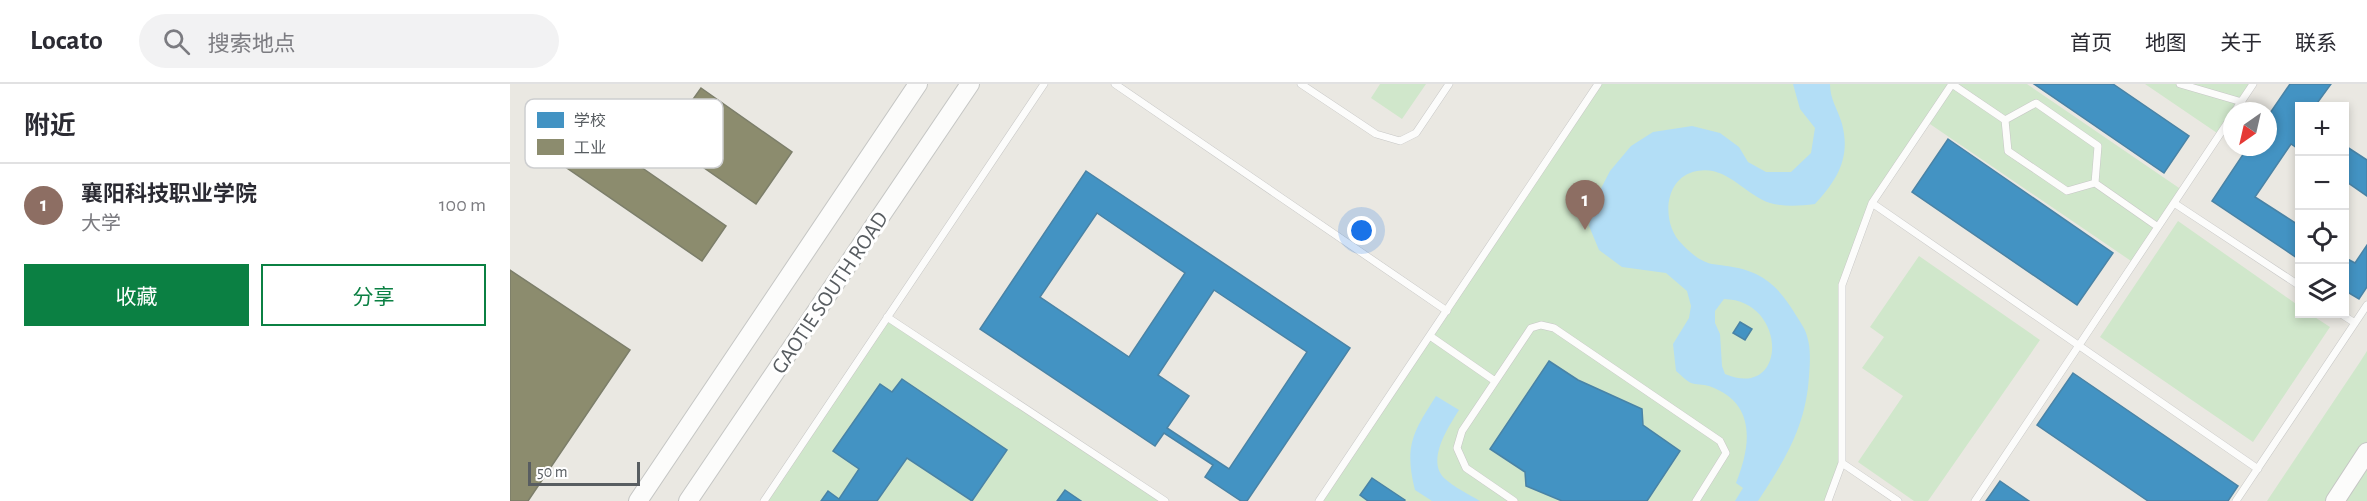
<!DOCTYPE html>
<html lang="zh">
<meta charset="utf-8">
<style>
:root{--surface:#fff;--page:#f2f2f3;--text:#2b2b33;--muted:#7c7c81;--line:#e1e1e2;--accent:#0b8043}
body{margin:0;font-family:"Alegreya Sans","Noto Sans SC",sans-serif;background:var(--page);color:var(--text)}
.controls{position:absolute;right:18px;top:18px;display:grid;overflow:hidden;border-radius:0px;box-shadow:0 3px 9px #0003}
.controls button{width:54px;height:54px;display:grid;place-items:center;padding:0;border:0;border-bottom:2px solid var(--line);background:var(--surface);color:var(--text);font:30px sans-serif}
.compass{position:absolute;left:1713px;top:18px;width:54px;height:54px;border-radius:50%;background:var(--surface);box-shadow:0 3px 9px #0003;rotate:214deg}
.scale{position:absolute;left:18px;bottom:15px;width:112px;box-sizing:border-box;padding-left:6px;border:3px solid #585d61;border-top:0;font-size:16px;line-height:21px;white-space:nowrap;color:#585d61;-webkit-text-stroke:4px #fff;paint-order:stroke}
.you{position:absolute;left:852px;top:147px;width:21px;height:21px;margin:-15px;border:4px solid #fff;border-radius:50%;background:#1a73e8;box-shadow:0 0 0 9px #1a73e833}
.badge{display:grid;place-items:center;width:39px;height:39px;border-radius:50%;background:var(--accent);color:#fff;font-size:20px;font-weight:700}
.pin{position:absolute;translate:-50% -50px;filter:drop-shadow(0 2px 3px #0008)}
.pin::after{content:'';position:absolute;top:32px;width:21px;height:18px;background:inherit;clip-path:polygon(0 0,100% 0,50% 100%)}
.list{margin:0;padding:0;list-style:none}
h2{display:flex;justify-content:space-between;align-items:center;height:78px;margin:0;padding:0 24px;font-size:26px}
h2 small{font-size:20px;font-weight:400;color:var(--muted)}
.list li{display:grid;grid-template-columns:39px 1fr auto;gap:18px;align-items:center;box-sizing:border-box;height:84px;padding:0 24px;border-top:2px solid var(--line)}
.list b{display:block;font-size:22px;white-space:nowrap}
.list p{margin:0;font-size:20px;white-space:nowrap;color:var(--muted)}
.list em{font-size:20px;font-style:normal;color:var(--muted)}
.actions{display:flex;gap:12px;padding:18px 24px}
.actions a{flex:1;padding:14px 0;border:2px solid var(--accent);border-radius:0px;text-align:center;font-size:21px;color:var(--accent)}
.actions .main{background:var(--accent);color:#fff}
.icon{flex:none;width:33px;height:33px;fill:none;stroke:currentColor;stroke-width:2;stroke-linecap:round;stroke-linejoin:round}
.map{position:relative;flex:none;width:1857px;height:417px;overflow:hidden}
header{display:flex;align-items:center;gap:36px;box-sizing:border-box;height:84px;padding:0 30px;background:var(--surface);border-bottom:2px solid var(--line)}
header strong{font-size:28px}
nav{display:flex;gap:33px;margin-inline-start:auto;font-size:21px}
.search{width:420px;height:54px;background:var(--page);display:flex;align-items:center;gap:15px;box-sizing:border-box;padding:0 21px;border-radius:33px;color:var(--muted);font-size:22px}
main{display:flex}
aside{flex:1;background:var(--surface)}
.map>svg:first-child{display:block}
.green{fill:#d0e7cb}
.water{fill:#b3def6;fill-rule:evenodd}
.schools{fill:#4393c3;stroke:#4983a6;stroke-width:1.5;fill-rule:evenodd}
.industry{fill:#8c8c6e;stroke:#7c7e6a;stroke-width:1.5}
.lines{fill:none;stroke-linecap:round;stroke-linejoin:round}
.service-casing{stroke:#c7c7c6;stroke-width:8}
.secondary-casing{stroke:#c5c6c4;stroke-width:20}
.service{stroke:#fcfcfb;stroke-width:7}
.secondary{stroke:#fcfcfb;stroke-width:18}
.labels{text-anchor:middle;stroke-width:6;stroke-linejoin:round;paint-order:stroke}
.street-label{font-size:22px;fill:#585d61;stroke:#fff}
.key{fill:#fff;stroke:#cdced0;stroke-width:1.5}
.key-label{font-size:16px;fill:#585d61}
</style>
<header>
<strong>Locato</strong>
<div class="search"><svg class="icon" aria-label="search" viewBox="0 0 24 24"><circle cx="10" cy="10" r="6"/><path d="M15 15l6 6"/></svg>搜索地点</div>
<nav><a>首页</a><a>地图</a><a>关于</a><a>联系</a></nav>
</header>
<main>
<aside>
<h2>附近<small></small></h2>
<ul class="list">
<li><span class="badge" style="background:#8d6e63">1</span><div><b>襄阳科技职业学院</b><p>大学</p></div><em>100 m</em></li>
</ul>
<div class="actions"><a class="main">收藏</a><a>分享</a></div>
</aside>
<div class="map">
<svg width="1857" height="417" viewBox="0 0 1857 417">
<rect width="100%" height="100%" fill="#eae8e2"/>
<path class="green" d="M870,0h46l-24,35 -31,-21z
M1088,0h429l155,106 -48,73 -207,-141 -55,81 -30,82v178l-14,38h-509z
M1635,0h109l-22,27v5l-12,19z
M1668,137l121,85 1,8h10l20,13 -77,115 -153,-105z
M1409,172l121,84 -112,161h-14l-56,-39 45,-66 -41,-28 22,-31 -14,-10z
M377,233l278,184h-401z
M1857,267v150h-100l93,-139z"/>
<path class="water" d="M1283,0h37c0,16 8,25 12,40 9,34 -5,56 -27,80 -16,2 -30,3 -45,-1 -25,-8 -43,-38 -73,-32 -34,6 -36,53 -15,73 7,8 19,18 30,20 15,2 29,3 44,10 17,8 28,22 38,38 4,7 11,16 13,24 4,12 3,27 2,40 -3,50 -24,84 -51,125h-23l8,-13 -7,-5c15,-38 21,-80 -27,-97 -6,-2 -13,-1 -18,-3 -6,-3 -11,-9 -15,-12l-3,-27 16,-26 2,-12 -4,-15 -21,-18 -44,-6 -23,-17 -10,-24 5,-24 16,-31 21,-25 22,-14 39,-6 28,7 19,14 9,15 18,10h25l20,-19 4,-25 -15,-19zM1214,215c64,1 64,102 1,75l-3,-8 -2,-32 -5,-11v-12z
M926,312l23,14c-10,16 -33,50 -15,68 10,9 24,16 36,23h-48l-17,-11c-11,-44 -2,-58 21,-94z"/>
<path class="schools" d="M1524,0h79l76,52 -25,37z
M1780,0h41l-16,22h-15v44l-9,-6 -36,53 45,29v34l-88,-59 36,-54h20v-31z
M1438,55l165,114 -36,52 -165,-113z
M1834,61l23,15v36l-23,-16z
M576,87l264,177 -103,153h-6l-36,-24 8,-12 -49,-32 -9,13 -175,-117zM587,129l88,60 -56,84 -89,-60zM704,206l93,62 -78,117 -62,-41 22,-32 -31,-21z
M1857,161v42l-8,12 -15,-9v-33l11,6z
M1230,238l12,7 -7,11 -12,-7z
M1039,277l29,19 64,29 1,16 37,26 -33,50h-85l-36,-15 -1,-14 -35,-23z
M1563,289l165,113 -10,15h-80l-111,-76z
M392,295l105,71 -35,51 -65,-43 -30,43h-56l7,-10 11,8 20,-30 -26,-18 47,-67 12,8z
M862,394l33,22 -1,1h-36l-8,-6z
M1490,397l29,20h-43z
M555,406l16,11h-24z"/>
<path class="industry" d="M191,4l91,64 -36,52 -92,-64z
M63,36l153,106 -24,35 -154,-106z
M0,186l120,80 -102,151h-18z"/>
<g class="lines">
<defs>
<path id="service" d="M605,0l332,227
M791,0l75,50 24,7 16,-8 33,-49
M1442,0l53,36
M1670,0l62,18
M1526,19l62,43 -3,37 -28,8 -59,-40 -3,-31z
M1725,27l18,-27
M1585,99l63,44
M1362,119l386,266
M1664,119l126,83
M1831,230l14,9
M377,233l278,184
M920,252l65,45
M1332,379l56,38
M254,417l280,-417
M809,417l279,-417
M1004,417l-48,-33 -9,-20 5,-17 69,-103 10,-3 13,3 166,113 6,12 -30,48
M1318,417l14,-38v-178l30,-82 80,-119
M1465,417l257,-385
M1726,417l131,-196"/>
<path id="secondary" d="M128,417l280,-417
M178,417l282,-417
M1825,417l32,-49"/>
</defs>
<use href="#service" class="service-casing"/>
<use href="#secondary" class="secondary-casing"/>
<use href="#service" class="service"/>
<use href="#secondary" class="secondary"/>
</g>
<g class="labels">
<g class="street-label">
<text transform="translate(319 208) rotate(-56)" y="8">GAOTIE SOUTH ROAD</text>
</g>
</g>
<rect x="15" y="15" width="198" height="69" rx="9" class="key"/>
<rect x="27" y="28" width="27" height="16" fill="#4393c3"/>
<rect x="27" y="55" width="27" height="16" fill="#8c8c6e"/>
<g class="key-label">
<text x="64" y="42">学校</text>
<text x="64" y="69">工业</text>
</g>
</svg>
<div class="controls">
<button>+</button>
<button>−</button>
<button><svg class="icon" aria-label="locate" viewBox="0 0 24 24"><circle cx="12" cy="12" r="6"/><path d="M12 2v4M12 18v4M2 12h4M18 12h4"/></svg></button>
<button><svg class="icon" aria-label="layers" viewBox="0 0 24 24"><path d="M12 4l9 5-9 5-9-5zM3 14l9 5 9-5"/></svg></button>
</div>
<svg class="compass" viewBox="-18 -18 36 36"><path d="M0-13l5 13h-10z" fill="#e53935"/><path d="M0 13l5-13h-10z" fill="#7c7c81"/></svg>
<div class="scale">50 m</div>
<div class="you"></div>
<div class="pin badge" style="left:1075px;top:146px;background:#8d6e63">1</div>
</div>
</main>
